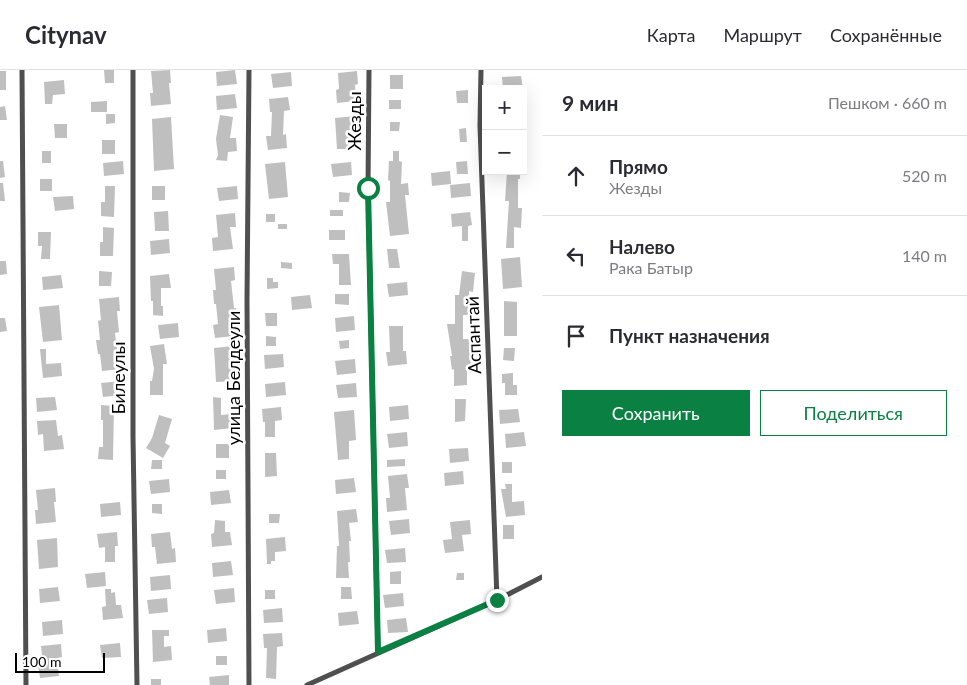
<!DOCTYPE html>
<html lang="ru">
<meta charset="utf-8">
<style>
:root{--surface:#fff;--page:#f7f7f7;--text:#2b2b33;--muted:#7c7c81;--line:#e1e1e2;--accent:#0b8043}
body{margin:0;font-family:Lato,sans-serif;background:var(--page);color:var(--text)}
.controls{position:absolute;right:15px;top:15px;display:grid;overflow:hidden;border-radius:0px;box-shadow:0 5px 20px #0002}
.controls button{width:45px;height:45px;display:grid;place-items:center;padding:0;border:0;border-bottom:1px solid var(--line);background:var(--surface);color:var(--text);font:25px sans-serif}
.scale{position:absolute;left:15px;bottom:12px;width:90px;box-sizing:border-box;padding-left:5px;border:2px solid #000;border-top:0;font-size:14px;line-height:18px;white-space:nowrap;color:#000;-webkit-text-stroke:4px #fff;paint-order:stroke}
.stop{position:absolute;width:15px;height:15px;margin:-11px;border:4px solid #0b8043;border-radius:50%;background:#fff}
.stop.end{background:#0b8043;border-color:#fff;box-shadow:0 1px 5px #0008}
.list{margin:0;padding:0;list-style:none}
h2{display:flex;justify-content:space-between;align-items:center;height:65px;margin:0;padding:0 20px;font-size:21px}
h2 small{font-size:16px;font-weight:400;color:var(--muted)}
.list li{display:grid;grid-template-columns:32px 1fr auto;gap:15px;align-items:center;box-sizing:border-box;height:80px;padding:0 20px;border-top:1px solid var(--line)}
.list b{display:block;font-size:19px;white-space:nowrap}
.list p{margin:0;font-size:16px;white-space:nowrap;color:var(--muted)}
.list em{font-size:16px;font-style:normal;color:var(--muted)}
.actions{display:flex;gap:10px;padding:15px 20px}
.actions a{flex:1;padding:11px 0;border:1px solid var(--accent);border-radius:0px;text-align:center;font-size:18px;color:var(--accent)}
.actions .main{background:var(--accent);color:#fff}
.icon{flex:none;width:28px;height:28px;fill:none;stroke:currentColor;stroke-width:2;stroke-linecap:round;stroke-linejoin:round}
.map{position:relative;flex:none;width:542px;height:615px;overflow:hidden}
header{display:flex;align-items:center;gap:30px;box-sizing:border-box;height:70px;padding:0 25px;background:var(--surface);border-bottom:1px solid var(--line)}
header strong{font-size:24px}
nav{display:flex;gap:28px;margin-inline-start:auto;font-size:18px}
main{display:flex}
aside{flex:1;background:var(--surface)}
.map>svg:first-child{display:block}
.building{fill:#bfbfbf}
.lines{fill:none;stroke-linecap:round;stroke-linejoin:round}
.minor{stroke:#4f4f4f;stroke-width:5}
.route{stroke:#0b8043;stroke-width:6}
.labels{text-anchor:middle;stroke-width:5;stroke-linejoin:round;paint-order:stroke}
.street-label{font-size:18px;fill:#000;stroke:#fff}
</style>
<header>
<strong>Citynav</strong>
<nav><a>Карта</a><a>Маршрут</a><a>Сохранённые</a></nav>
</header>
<main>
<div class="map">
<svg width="542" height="615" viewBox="0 0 542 615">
<rect width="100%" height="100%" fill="#fff"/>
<path class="building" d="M104,0h10v13h-9z
M170,0l1,13h-2l2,21 -20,2 -1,-13h3l-2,-22z
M235,0l2,14 -20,2 -1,-14z
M0,1h6v19h-6z
M357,1l1,13 -3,1 1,16 -19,2 -1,-13 3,-1 -1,-16z
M291,2l1,14 -19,2 -2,-14z
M390,5h13v14h-13z
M521,6l2,13h-20l-1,-12z
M64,10l1,14 -12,1 -1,9h-7l-1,-22z
M468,20v13h-11l-1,-12z
M235,24l2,14 -20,2 -1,-14z
M288,27l2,13 -6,1 -1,24 3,-1 1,14 -19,2 -2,-14h5l1,-24h-2l-1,-13z
M389,30h12v9h-12z
M107,31v11h-16v-10z
M5,36l2,14h-7v-13z
M106,44h9v9l-9,1z
M220,45l13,2 -3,21h6l1,13 -9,1 -1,9 -11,-1 2,-5 -2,-16z
M355,46l1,14h-7v19h-12l-2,-31z
M171,47l3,52 -20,2 -2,-52z
M390,52h10l-1,9h-9z
M54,54h13v14h-12z
M466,58l1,14h-7l-1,-13z
M102,70h13v14h-13z
M42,81h9v12h-9z
M393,81h6v10l3,1 -1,22 7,-1 1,12h-4l4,39 -19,2 -4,-34h4v-21l-2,-1 1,-19h4z
M0,91h3l2,16 -5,1z
M123,91l1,13 -20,2 -1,-13z
M467,91l1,13h-11l-1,-12z
M285,92l3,35 -19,2 -4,-35z
M351,92l1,13 -19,2 -2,-13z
M450,101l1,13 -19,2 -1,-13z
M507,101h13v8h-2v29h4l-1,20 -7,-1v21h-8l3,-47h-4z
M40,109h12v12h-12z
M0,113h3l2,18h-5z
M470,113l1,13 -20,2 -1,-13z
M105,116h10l-1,31 -13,-1v-14h4z
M152,116h13v14h-13z
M237,116l1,13 -19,2 -2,-13z
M339,122l11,1 -1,9h-10z
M73,126l1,13 -19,2 -2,-14z
M330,140h13v6h-13z
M168,141l1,20h-14l-1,-19z
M470,142l2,13 -4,1v15h-6v-15l-10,1 -1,-13z
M235,143l1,14h-6l3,22 -20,2 -1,-13 6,-1 -2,-22z
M266,144h9v8h-9z
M278,154h9v5h-9z
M103,157l11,1 -1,28h-13v-14h3z
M329,160h16v10h-16z
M38,162h13l-1,27h-9l1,-13h-4z
M169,169l1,14 -19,2 -1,-14z
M387,179h10l3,19h-11z
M332,184h17l2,31h-12v-21h-6z
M520,187l2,30 -19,2 -2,-30z
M0,191h6l1,13 -7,1z
M281,192l11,1v6l-11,-1z
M234,197l1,13 -4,1 3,27h2l2,13 -5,1 1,14 -19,2 -2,-13 5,-1 -2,-20h-2l-1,-14h3l-2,-21z
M99,201l13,1 -1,14h-12z
M462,201l13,2 -2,19 -4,-1v24h-6v24h7l1,29h-4v17l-13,1v-17l-2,1 -2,-14h2l-5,-32h8v-29h4z
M169,204l2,14h-10v18h2v10l-10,-1v-14h-2l-1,-25z
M61,205l2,13 -20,2 -1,-13z
M267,208h6v4h5v6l-11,1z
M407,212l1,13 -19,2 -2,-13z
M335,224h14v11l-14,-1z
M310,225l2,13 -20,2 -1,-13z
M119,227l1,14h-3l2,21 -4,1 3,23 2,-1 2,14 -20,2 -2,-17h-2l-2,-14h4l-2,-19 3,-1 -2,-21z
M504,231l13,1v34h-13z
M59,235l3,35 -19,2 -4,-35z
M265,243h12v13h-11z
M354,246l1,14 -19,2 -1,-14z
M0,248h5l2,13 -7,1z
M178,253l1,14 -19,2 -2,-14z
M389,256h14v25h3l1,13 -19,2 -2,-14h4z
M266,266l10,1v9h-10z
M349,270v8l-9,1 -1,-8z
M164,274l3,20h-4v31h-13v-14h2l2,-12 -4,-23z
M233,276l2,35 -19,1 -2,-34z
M504,278h11l-1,13 -11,-1z
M40,279h6v15l15,-1 1,13 -19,2z
M283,284l1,13 -19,2 -1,-14z
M355,289l1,14 -19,2 -2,-14z
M513,303v12h4v10h-12v-12h-3v-9z
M121,311l1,14 -19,2 -2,-14z
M285,312l1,13 -20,2 -1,-13z
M356,313l1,14 -19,1 -2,-13z
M55,327l2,13 -20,2 -1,-14z
M213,327l8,1v17l11,-1 1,14 -19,2z
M455,329h11l-1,22 -10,1z
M101,335l13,1 -1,54 -15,-1 1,-12h4v-27h-2z
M408,335l1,14 -19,2 -1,-14z
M281,337l1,13 -7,1v16h-10v-15h-2l-1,-13z
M518,339l2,13 -20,2 -1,-14z
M354,340l2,30 -7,1v18l-11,1 -4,-48z
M159,345l13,4 -7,24 5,3 -7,12 -17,-10 6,-10z
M56,350l2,16 4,-1 2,14 -20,2 -1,-17 -5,1 -1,-14z
M407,362l1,14 -19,2 -2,-14z
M524,362l2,14 -20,2 -1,-14z
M216,374h13v14h-13z
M468,378l1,13 -19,2 -1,-14z
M265,383h11l1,23 -12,1z
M405,389v7l-18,1v-7z
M152,390h10v9h-11z
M502,392h10v11h-10z
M216,400h10v9h-10z
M463,401l1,13 -19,2 -1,-13z
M407,404l2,14h-4l2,22 -20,2 -1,-14h4l-2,-22z
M354,408l2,14 -20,2 -1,-14z
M169,409l1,13 -19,2 -2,-13z
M505,414h7v18l12,-1 1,14 -19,2 -5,-28h5z
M55,418l1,14h-2l2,20 -20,2 -1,-14h3l-2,-20z
M229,420l2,13 -20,2 -1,-13z
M120,432l1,13 -20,2 -1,-13z
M152,434h10v10l-10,-1z
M356,439l2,13 -9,1 2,18h-2l1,21h-2l1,16h-13l1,-32h2l-2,-35z
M269,444h11l-1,9h-10z
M409,449l1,14 -19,2 -2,-14z
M215,450l10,1v11h5l2,13 -20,2 -1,-13 3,-1z
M470,450l1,14 -9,1 2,16 -19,2 -2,-13 9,-1 -2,-17z
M503,455h11v14h-11z
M117,462l1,14h-3v16h-10v-15l-6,1 -2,-14z
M170,462l2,17 3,-1 1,14 -19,2 -2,-17h-3l-1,-13z
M285,467l1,14 -11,1v9h-4v3h-4l-1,-25z
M57,468l1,29 -19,2 -2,-29z
M405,478l1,14 -19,1 -2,-13z
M231,491l2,14 -20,2 -1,-14z
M401,501v13h-11v-12z
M105,502l1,14 -19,2 -2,-14z
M457,503h7v7h-8z
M170,505l1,14 -20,2 -1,-14z
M58,517l2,14 -20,2 -1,-14z
M341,517h10l1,12h-11z
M234,518l1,14 -19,2 -2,-14z
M105,519h6v4l4,-1 1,13h5l2,13 -20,2 -1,-13 4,-1z
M265,520h10v9h-10z
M403,523l1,13 -19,2 -2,-13z
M167,528l1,14 -19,2 -2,-14z
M282,538l1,14 -19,1 -1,-13z
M357,541l2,13 -20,2 -1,-13z
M406,548l2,14 -20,1 -1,-13z
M62,550l1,14 -20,2 -1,-14z
M226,558l1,13 -19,2 -1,-13z
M152,560h17v6h-5v11l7,-1 1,14 -19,2z
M282,563l1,13 -6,1 -1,32 -10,-1 1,-30h-3l-1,-14z
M120,573l1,14 -19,1 -2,-13z
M61,574l1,13 -5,1 2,18 -19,2 -2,-14h5l-2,-18z
M216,586h11v9h-11z
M229,605v10h-19l-1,-8z
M151,609h10v6h-10z"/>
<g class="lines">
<path class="minor" d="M22,0l4,615
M133,0v367l4,248
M369,0l-1,118 10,464
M481,0l-1,56 17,474
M249,615l-2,-385 2,-230
M307,615l190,-85 45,-23"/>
</g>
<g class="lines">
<path class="route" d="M368,118l10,464 119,-52"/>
</g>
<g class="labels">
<g class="street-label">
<text transform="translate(355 51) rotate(-90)" y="6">Жезды</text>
<text transform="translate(474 265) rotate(-92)" y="6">Аспантай</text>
<text transform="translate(119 308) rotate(-90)" y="6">Билеулы</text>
<text transform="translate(234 308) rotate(-90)" y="6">улица Белдеули</text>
</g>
</g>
</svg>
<div class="controls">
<button>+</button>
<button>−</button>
</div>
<div class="scale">100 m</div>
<div class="stop" style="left:368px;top:118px"></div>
<div class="stop end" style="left:497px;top:530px"></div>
</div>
<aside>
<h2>9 мин<small>Пешком · 660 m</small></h2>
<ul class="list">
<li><svg class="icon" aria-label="ahead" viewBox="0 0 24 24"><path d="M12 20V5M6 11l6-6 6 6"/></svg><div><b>Прямо</b><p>Жезды</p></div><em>520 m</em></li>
<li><svg class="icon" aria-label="left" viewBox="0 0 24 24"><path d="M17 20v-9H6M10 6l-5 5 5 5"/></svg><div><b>Налево</b><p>Рака Батыр</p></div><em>140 m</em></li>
<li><svg class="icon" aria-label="arrive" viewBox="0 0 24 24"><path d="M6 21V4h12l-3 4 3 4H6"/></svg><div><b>Пункт назначения</b></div></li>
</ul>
<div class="actions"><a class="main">Сохранить</a><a>Поделиться</a></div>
</aside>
</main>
